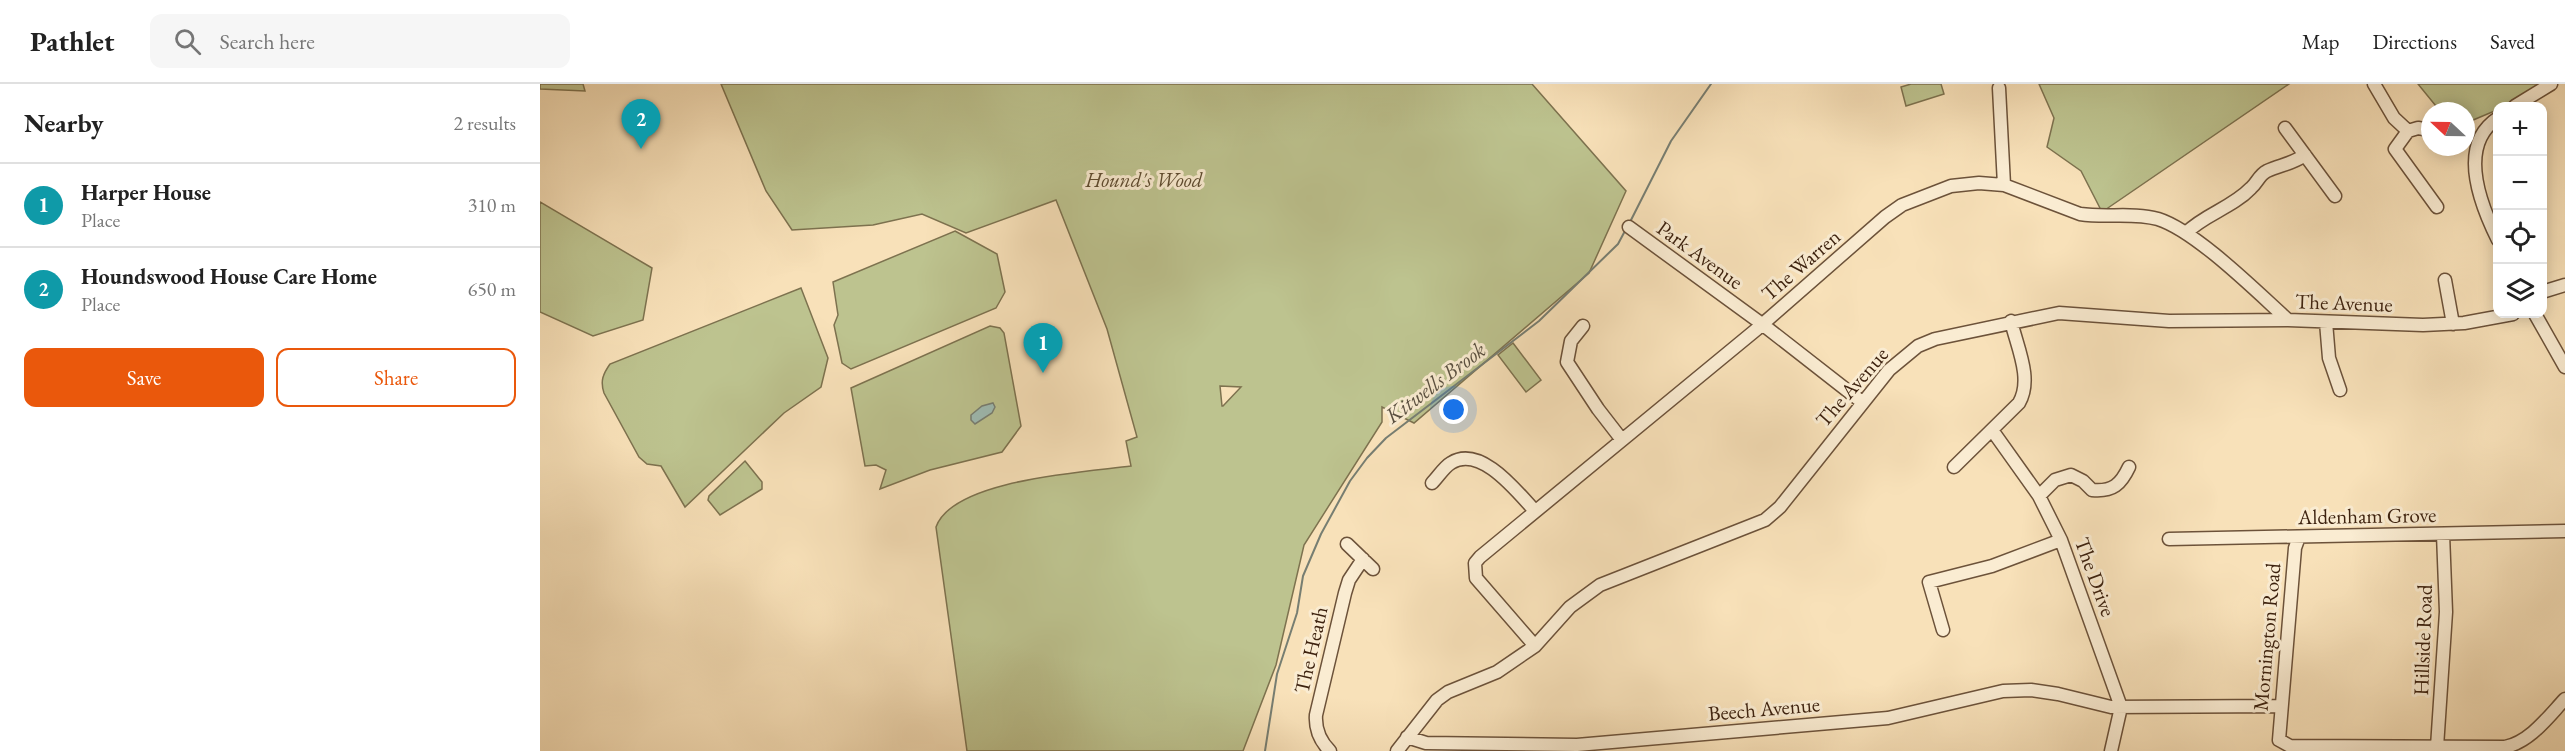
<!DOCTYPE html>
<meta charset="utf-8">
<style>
:root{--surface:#fff;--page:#f6f6f6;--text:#222;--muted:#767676;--line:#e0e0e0;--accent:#ea580c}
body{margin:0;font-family:"EB Garamond",serif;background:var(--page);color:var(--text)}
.controls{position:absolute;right:18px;top:18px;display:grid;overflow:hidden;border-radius:12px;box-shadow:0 3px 15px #0003}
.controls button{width:54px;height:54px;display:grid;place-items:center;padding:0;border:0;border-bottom:2px solid var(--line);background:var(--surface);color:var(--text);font:30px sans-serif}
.compass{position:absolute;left:1881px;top:18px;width:54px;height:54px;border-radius:50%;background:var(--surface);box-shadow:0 3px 15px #0003;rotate:292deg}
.you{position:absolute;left:914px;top:326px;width:21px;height:21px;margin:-15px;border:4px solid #fff;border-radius:50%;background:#1a73e8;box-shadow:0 0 0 9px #1a73e833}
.badge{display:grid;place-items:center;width:39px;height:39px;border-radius:50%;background:var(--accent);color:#fff;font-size:20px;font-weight:700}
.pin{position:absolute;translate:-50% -50px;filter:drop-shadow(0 2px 3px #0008)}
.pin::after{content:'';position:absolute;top:32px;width:21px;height:18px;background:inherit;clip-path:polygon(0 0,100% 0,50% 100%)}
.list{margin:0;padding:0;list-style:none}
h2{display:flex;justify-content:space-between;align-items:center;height:78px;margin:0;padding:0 24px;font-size:26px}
h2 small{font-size:20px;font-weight:400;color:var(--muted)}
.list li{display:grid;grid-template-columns:39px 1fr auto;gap:18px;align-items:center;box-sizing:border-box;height:84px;padding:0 24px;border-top:2px solid var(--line)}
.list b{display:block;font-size:22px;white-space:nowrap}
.list p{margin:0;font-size:20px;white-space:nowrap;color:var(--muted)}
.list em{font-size:20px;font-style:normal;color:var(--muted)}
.actions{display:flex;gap:12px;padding:18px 24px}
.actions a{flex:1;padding:14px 0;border:2px solid var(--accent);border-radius:12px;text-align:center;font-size:21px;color:var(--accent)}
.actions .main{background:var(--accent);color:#fff}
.icon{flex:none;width:33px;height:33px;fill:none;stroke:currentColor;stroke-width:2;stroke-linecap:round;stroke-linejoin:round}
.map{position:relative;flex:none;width:2025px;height:667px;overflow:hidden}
header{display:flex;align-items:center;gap:36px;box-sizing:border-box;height:84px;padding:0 30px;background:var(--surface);border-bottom:2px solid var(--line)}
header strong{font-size:28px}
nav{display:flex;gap:33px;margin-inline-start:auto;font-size:21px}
.search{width:420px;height:54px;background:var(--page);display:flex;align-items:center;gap:15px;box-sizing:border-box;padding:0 21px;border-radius:12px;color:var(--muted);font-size:22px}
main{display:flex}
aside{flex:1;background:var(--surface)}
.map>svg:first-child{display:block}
.green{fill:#bdc38f;stroke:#7d724f;stroke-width:1.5;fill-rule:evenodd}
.water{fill:#9ebcb4;stroke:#777e72;stroke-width:1.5}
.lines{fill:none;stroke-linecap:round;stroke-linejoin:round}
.stream{stroke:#777e72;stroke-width:2}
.minor-casing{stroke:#6c523a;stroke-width:15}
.minor{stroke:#faecd2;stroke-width:12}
.labels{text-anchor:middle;stroke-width:6;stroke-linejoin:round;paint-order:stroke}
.park-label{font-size:21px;font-style:italic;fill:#5d4a2f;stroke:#faecd2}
.street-label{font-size:21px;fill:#3d220f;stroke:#faecd2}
.water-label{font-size:22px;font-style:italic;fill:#5a5041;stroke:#faecd2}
</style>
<header>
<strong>Pathlet</strong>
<div class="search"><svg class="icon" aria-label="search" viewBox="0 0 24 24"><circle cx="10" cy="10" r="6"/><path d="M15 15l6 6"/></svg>Search here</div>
<nav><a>Map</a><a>Directions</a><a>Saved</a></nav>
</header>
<main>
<aside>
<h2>Nearby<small>2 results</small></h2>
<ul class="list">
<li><span class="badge" style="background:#0f9aa8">1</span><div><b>Harper House</b><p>Place</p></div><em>310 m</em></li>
<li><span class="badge" style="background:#0f9aa8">2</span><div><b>Houndswood House Care Home</b><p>Place</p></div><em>650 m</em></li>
</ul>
<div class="actions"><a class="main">Save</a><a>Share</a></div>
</aside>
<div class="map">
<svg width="2025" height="667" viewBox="0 0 2025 667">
<rect width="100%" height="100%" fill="#f8e1b9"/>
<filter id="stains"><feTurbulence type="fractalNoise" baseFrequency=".00333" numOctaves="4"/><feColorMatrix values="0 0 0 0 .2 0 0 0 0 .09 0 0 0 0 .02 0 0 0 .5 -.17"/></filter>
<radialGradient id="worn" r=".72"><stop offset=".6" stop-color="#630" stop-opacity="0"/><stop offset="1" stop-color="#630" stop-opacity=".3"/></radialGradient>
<path class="green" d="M0,0h43l2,7 -45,-2z
M181,0h811l94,107 -37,82 -175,150 -32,-16v15l-78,123 -28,120 -33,86h-276l-31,-224c17,-48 151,-55 195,-61l-5,-25 11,-4 -30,-108 -51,-129 -90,33 -44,-19 -49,11 -81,5 -26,-39zM680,302l21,1 -18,19h-1z
M1371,0h30l3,10 -38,12 -5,-19z
M1499,0h250l-187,128 -21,-41 -34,-24 7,-29z
M1878,0h121l-28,19 -13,3 -1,4 -31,13v-12h-26z
M0,118l112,66 -9,52 -50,16 -53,-24z
M415,147l42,23 8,38 -9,16 -145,61 -9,-6 -8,-38 4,-10 -5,-33z
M261,204l27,70 -7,29 -37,26 -99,94 -24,-41 -14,-2 -8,-7 -35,-64c-4,-12 -1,-19 6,-29z
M450,242l10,2 4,5 17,93 -19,26 -72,18 -50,19 6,-19 -10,-5 -11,1 -14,-78z
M973,259l28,37 -15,12 -28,-37z
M205,377l17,21v7l-42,26 -12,-15 1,-4z"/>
<path class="water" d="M453,319l2,4 -3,6 -17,11 -4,-4v-5l11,-9z"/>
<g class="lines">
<path class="stream" d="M1089,140l42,-83 40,-57
M725,667l12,-77 20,-61 6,-37 18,-42 29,-53 17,-23 19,-20 153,-117 79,-77 8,-15"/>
<defs>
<path id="minor" d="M1834,0l20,34 14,13 10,-3 12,2
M1459,4l5,97
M1975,22l36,-22
M1958,34c-41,27 -18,86 0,122
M1745,44l50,68
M1868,47l-13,18 42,58
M1089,143l133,97 100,78
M1646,149c19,-19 46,-25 65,-45 6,-5 8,-13 16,-17 13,-6 25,-7 38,-16
M1905,196l8,44
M2002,208l23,-7
M1995,230l30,53
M1786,238l3,36 11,32
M1043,242l-12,15 -4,21 31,47 24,31
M1452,346l47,66 22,44 60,167 -10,44
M1414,383l65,-64c14,-24 -2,-56 -8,-82
M892,399c6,-6 12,-16 19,-20 30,-19 67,30 84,48
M1499,412l16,-16 16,-5 12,6 9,9c21,2 29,-6 37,-23
M1759,453l-4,11 -16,192 11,6 215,1c25,-5 43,-30 60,-48
M1629,455l396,-8
M807,460l26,25
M1403,546l-14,-48 63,-16 69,-26
M995,562l-59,-68 -1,-15 5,-6 277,-228 128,-112 17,-12 49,-19 28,-3 25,2 76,29c26,4 53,-2 78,5 38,12 99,73 130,101
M867,653l19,6 151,2 311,-27 115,-27 28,-1 27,4 53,13 169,-1
M1897,663l9,-135 -3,-78
M790,667c-10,-10 -15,-22 -14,-36l29,-122 4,-13 14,-21
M857,667l40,-51 11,-8 49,-20 38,-26 35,-39 30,-22 165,-65 15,-13 109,-137 29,-24 17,-7 124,-26 110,8 119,-1 135,5 41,-2 49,-9"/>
</defs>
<use href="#minor" class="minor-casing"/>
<use href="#minor" class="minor"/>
</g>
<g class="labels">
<g class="park-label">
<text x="604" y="103">Hound's Wood</text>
</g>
<g class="street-label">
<text transform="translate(1160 171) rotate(36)" y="7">Park Avenue</text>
<text transform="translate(1261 181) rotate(-41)" y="7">The Warren</text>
<text transform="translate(1804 219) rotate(2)" y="7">The Avenue</text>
<text transform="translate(1312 303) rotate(-49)" y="7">The Avenue</text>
<text transform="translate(1827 432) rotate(-1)" y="7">Aldenham Grove</text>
<text transform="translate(1555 493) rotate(70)" y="7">The Drive</text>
<text transform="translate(1727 553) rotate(-85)" y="7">Mornington Road</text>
<text transform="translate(1883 556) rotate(-88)" y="7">Hillside Road</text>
<text transform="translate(771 566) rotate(-77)" y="7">The Heath</text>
<text transform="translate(1224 625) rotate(-5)" y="7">Beech Avenue</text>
</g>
<g class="water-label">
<text transform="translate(895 298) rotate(-37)" y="8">Kitwells Brook</text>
</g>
</g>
<rect width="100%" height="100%" filter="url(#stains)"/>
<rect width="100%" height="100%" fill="url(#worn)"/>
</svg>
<div class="controls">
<button>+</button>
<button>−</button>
<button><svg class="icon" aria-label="locate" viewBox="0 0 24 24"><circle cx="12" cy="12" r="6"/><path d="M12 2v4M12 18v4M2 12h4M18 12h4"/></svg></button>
<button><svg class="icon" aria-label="layers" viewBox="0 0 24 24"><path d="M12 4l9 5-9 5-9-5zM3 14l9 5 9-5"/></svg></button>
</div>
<svg class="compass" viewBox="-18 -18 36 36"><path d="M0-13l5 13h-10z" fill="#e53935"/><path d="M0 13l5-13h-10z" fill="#767676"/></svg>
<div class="you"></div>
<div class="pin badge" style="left:503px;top:289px;background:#0f9aa8">1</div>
<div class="pin badge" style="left:101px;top:65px;background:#0f9aa8">2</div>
</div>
</main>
